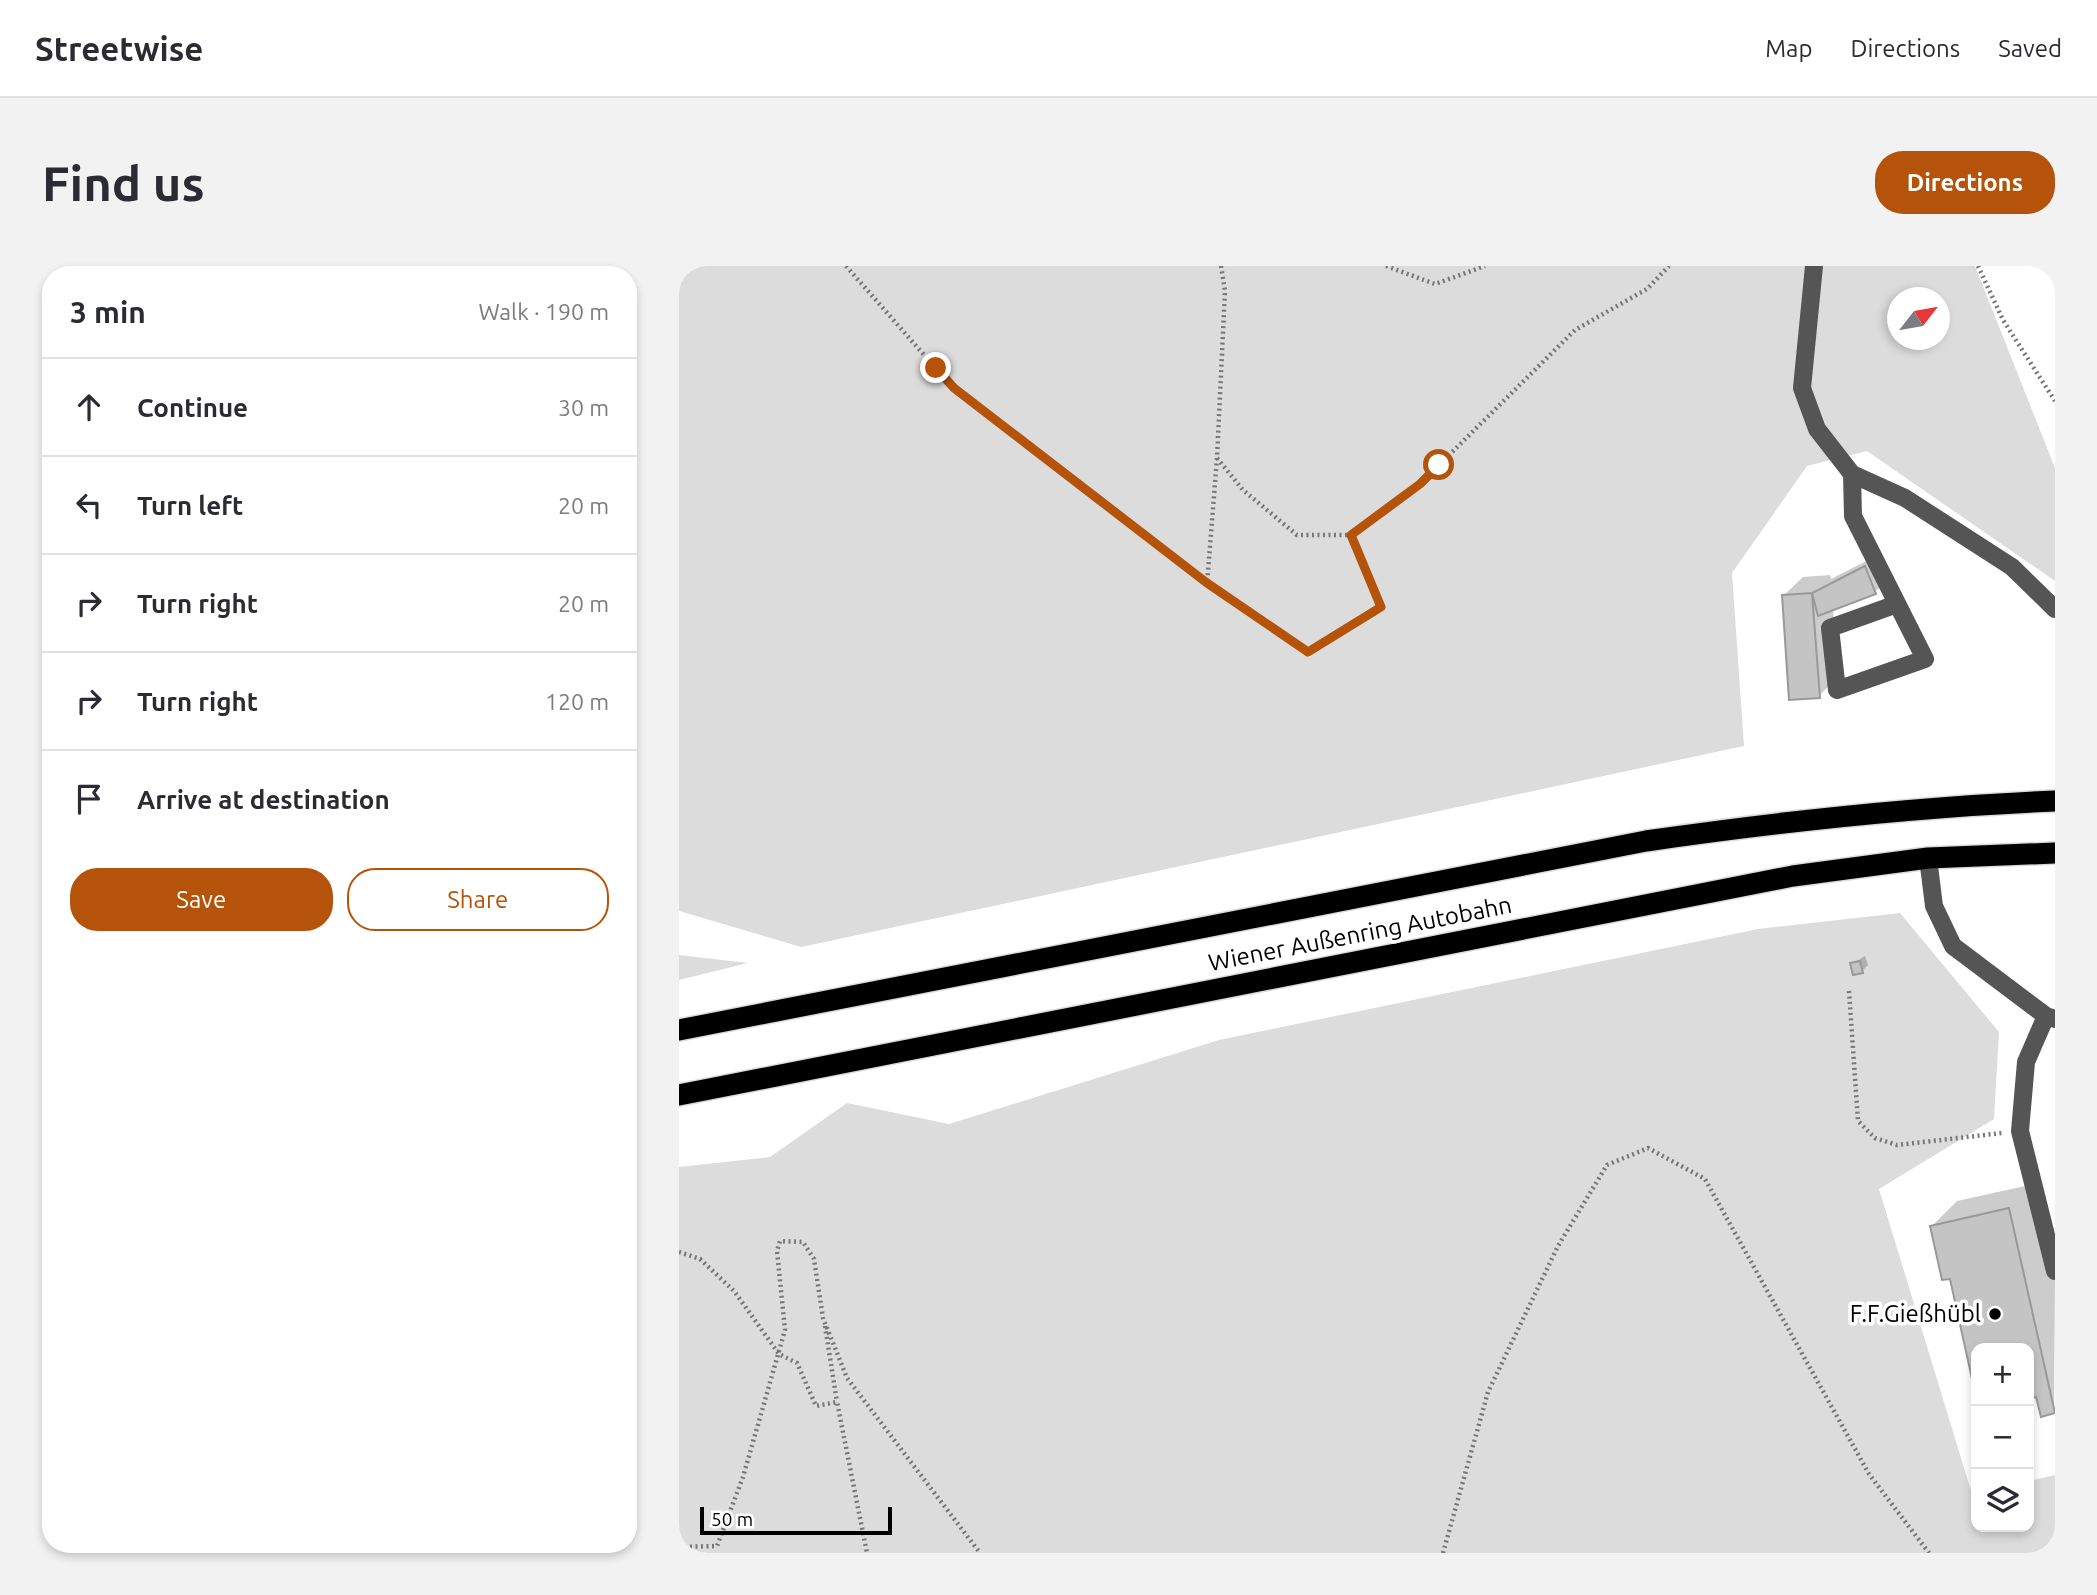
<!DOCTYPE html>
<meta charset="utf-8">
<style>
:root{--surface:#fff;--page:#f2f2f3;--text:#2b2b33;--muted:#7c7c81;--line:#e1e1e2;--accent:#b45309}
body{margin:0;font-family:Ubuntu,sans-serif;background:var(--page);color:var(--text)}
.controls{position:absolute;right:21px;bottom:21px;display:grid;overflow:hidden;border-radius:14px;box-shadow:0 4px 10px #0003}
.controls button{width:63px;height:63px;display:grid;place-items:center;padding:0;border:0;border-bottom:2px solid var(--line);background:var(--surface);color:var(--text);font:35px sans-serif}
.compass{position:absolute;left:1208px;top:21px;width:63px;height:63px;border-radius:50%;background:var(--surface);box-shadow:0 4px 10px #0003;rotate:59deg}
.scale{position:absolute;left:21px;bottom:18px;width:192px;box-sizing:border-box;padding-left:7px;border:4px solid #000;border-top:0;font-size:19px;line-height:24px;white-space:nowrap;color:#000;-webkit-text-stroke:5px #fff;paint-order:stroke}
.stop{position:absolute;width:21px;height:21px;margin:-16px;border:5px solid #b45309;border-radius:50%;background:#fff}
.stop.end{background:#b45309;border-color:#fff;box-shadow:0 2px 7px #0008}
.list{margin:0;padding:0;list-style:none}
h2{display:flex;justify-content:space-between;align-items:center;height:91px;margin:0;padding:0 28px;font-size:30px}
h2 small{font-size:23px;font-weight:400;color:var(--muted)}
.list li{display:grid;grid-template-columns:46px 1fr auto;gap:21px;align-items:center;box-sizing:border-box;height:98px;padding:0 28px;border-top:2px solid var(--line)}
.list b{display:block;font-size:26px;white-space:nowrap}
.list em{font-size:23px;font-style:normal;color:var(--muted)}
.actions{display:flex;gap:14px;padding:21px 28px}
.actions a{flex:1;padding:16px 0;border:2px solid var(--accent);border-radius:28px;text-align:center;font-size:24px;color:var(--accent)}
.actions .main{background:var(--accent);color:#fff}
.icon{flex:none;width:38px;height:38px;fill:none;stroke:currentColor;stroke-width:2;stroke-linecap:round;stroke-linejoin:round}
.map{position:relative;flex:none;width:1376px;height:1287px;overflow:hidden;border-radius:28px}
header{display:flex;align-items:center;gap:42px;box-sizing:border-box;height:98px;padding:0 35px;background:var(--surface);border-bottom:2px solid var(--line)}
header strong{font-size:33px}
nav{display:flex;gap:38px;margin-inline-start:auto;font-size:24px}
.intro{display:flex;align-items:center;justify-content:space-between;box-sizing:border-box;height:168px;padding:0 42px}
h1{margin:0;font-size:49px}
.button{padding:18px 32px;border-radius:28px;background:var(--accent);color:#fff;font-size:24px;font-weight:700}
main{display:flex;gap:42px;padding:0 42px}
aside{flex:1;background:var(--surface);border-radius:28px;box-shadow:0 4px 10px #0003}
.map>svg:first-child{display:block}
.green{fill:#dcdcdc;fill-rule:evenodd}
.shadow{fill:#0003}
.building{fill:#c4c4c4;stroke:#999;stroke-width:2}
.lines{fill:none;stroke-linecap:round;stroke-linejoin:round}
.highway-casing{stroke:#dbdbdb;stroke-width:24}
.path{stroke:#777;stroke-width:4.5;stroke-dasharray:2 3.5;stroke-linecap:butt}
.minor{stroke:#555;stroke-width:18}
.highway{stroke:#000;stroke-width:21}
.route{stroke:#b45309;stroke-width:9}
.poi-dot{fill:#000;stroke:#fff;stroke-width:2.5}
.labels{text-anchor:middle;stroke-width:7;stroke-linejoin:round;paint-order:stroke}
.street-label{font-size:24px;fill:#000;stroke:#fff}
.poi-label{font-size:24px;fill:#000;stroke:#fff;text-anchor:end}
</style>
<header>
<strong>Streetwise</strong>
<nav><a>Map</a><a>Directions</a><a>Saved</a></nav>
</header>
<div class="intro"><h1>Find us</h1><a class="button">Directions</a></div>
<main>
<aside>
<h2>3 min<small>Walk · 190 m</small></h2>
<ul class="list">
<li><svg class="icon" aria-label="ahead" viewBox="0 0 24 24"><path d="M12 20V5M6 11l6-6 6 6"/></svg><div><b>Continue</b></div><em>30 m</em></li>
<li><svg class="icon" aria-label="left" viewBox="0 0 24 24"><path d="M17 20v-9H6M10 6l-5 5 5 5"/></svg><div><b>Turn left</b></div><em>20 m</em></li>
<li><svg class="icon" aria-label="right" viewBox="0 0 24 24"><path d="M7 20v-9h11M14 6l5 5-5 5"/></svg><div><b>Turn right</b></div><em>20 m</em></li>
<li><svg class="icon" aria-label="right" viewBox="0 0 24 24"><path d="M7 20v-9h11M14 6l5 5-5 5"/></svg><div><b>Turn right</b></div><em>120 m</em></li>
<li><svg class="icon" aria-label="arrive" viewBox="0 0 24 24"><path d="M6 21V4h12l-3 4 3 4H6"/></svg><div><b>Arrive at destination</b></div></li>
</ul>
<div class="actions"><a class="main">Save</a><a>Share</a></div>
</aside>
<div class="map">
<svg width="1376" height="1287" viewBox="0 0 1376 1287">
<rect width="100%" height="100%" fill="#fff"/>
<path class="green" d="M0,0h1296l80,202v113l-188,-130 -60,15 -75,107 12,173 -943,201 -122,-36zM1218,32h42v42h-42z
M1221,647l99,119 -5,87 -115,70 93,305h4v33h53v-46l26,-6v78h-1376v-386l91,-10 77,-54 102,21 270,-84 539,-111z
M0,689l69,8 -69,17z"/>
<path class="shadow" d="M1199,289l10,25 -13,12 -42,17 5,68 -19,19 -36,-100 20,-19 27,-2 1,4z
M1186,690l3,9 -6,6 -10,-7z
M1355,918l21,94 -1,134 -16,-17 -9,2v-49h-53v41l-25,-112 -19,-51 25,-25z"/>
<path class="building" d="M1186,300l11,28 -58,22 -6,-23z
M1133,327l8,105 -31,2 -7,-105z
M1181,695l3,12 -10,2 -3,-12z
M1330,942l46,205 -14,4 -5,-20 -7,2v-51h-53v49l-26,-118 -8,1 -12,-54z"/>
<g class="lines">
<defs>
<path id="highway" d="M0,764l967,-189c138,-20 269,-34 409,-40
M0,829l1114,-219 135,-18 127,-5"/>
</defs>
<use href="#highway" class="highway-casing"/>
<path class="path" d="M167,0l108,123 253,195
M542,0l4,25 -8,167 26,32 54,45h54l69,-51 155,-154 72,-41 22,-23
M707,0l49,18 50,-18
M1299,0l25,54 52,81
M538,192l-10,126 101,68 73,-45 -30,-72
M1170,725l9,130 17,17 22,7 105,-12
M0,986l21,7 34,32 45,63 18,9 19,43 21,-4 30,151
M146,1060l12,76
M0,1281l38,-1 26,-69 42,-147 -8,-79 3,-10 23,1 11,17 9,59 24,60 133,175
M764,1287l45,-161 70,-146 49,-81 41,-17 57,31 164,295 60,79"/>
<path class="minor" d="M1135,0l-12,122 15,41 35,45 53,24 107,69 43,42
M1173,208l1,42 72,143 -88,31 -7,-62 67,-24
M1249,592l6,48 19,40 93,70 9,3
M1367,750l-20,46 -6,69 35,140"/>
<use href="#highway" class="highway"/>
</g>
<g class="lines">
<path class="route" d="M257,102l18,20 253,195 101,69 73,-45 -30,-72 69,-51 19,-19"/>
</g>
<circle class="poi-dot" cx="1316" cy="1048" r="7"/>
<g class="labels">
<g class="street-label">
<text transform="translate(681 668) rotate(-11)" y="8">Wiener Außenring Autobahn</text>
</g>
<g class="poi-label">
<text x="1302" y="1056">F.F.Gießhübl</text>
</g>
</g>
</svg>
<div class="controls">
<button>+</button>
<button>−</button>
<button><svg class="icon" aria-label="layers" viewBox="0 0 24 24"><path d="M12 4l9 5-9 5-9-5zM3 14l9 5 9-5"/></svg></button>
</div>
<svg class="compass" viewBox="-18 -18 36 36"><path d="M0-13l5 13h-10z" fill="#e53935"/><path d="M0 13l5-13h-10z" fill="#7c7c81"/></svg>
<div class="scale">50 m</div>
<div class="stop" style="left:760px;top:199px"></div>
<div class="stop end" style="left:257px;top:102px"></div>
</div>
</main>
